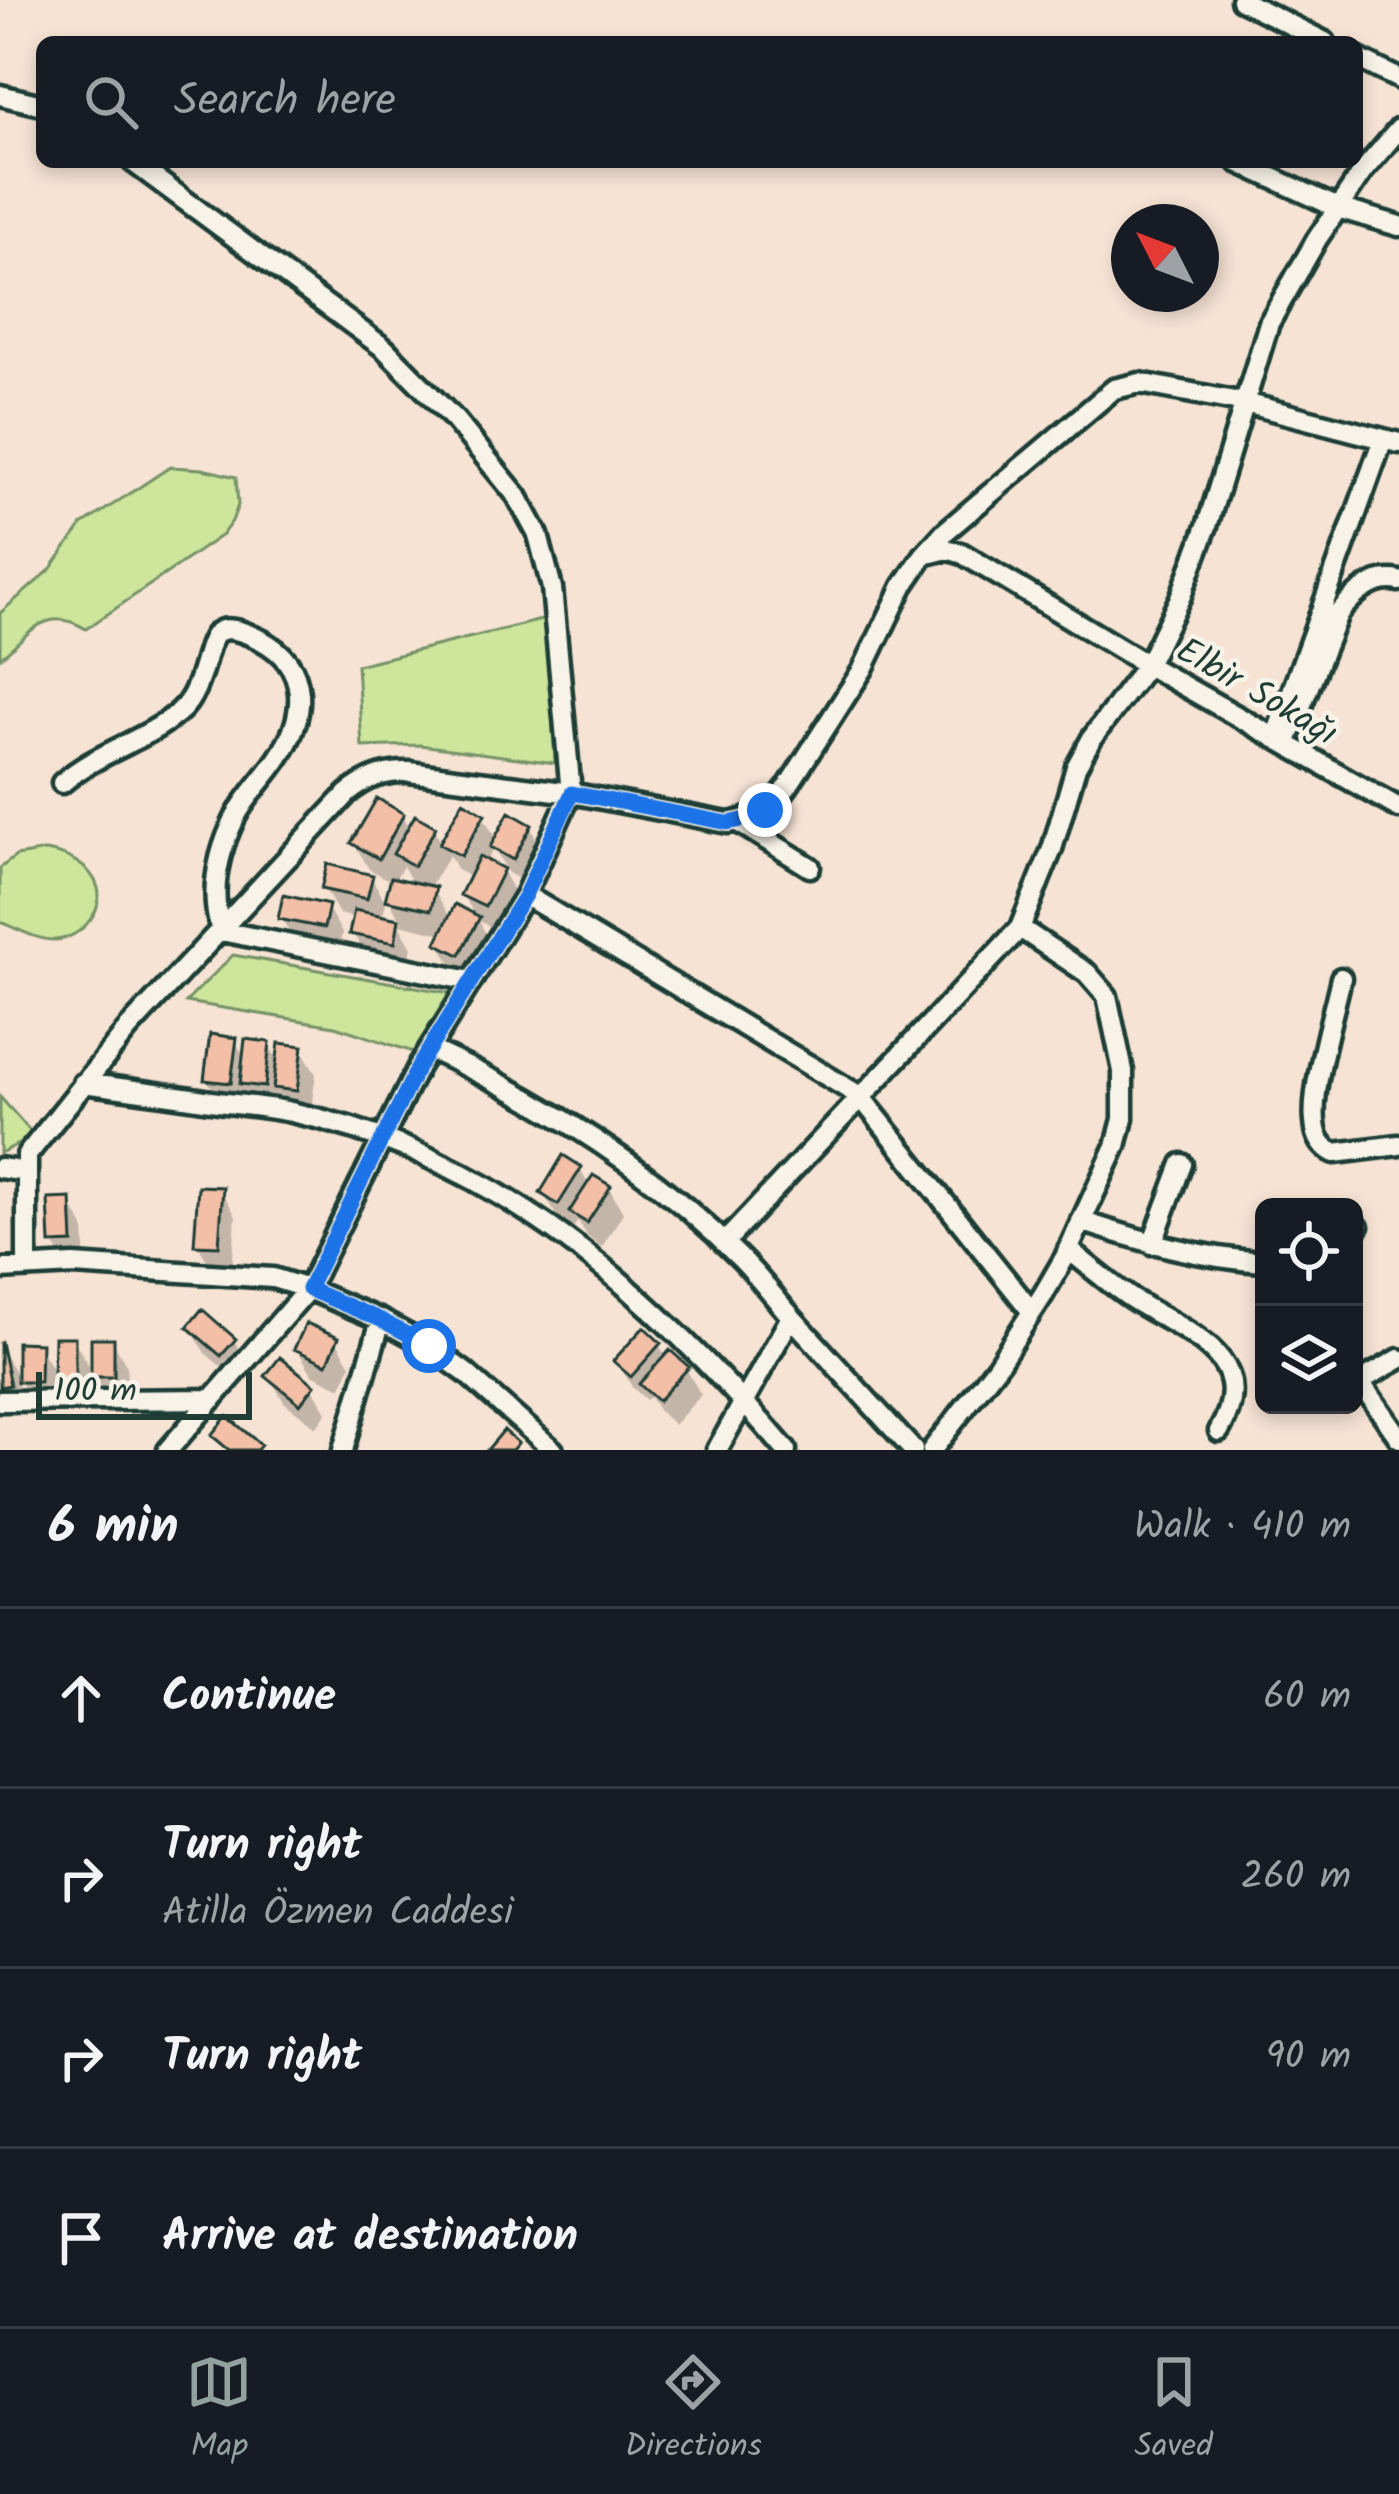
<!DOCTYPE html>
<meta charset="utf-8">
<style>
:root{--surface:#171b24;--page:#20242c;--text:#f1f3f6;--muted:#9ea1a6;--line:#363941;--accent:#92a19f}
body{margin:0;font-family:Kalam,sans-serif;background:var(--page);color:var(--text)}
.controls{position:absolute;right:36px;bottom:36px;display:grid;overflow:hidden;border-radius:18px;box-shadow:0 6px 18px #0003}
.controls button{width:108px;height:108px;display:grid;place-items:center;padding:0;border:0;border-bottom:3px solid var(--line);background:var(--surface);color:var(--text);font:60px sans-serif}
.compass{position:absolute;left:1111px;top:204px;width:108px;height:108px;border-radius:50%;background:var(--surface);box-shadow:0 6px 18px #0003;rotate:312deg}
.scale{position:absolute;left:36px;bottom:30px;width:216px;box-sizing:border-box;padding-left:12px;border:6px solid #1f3d34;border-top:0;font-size:33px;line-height:42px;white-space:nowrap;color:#1f3d34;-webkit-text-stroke:9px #f7f3e8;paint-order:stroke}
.stop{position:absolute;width:36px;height:36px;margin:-27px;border:9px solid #1a73e8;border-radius:50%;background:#fff}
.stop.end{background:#1a73e8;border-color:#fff;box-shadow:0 3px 12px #0008}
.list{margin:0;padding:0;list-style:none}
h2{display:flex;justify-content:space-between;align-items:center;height:156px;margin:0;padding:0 48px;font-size:51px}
h2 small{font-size:39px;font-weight:400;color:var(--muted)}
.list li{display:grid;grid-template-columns:78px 1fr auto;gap:36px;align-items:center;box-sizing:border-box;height:180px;padding:0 48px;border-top:3px solid var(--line)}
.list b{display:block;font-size:45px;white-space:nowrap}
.list p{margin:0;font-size:39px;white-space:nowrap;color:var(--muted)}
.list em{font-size:39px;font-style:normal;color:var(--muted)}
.icon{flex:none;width:66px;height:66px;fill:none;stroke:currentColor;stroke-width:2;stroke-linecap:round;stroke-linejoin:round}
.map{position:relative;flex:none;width:1399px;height:1450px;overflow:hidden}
.search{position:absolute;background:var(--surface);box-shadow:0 6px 18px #0003;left:36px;right:36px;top:36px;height:132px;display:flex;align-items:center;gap:30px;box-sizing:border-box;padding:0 42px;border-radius:18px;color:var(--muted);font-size:45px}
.sheet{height:876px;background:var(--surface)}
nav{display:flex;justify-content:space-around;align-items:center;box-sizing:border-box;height:168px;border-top:3px solid var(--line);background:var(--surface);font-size:33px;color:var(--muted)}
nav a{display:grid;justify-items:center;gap:6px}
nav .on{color:var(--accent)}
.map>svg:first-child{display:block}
.green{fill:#cde69c;stroke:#769268;stroke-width:3}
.shadow{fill:#0003;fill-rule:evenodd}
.building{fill:#f4bfa7;stroke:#1f3d34;stroke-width:3}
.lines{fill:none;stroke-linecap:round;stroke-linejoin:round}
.minor-casing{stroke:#1f3d34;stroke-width:27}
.minor{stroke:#f7f3e8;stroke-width:18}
.route{stroke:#1a73e8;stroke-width:15}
.labels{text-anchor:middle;stroke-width:9;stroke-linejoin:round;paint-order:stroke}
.street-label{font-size:36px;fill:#1f3d34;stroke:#f7f3e8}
</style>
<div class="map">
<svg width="1399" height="1450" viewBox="0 0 1399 1450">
<rect width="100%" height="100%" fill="#f6e3d4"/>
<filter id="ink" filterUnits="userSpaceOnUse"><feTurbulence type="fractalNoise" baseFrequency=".00833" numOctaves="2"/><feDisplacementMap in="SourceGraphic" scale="24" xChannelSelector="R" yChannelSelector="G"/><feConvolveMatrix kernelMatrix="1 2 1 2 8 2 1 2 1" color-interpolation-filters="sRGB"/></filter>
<g filter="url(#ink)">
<path class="green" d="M170,467l33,2 33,8 2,28 -6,16 -10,14 -136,94c-41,-25 -57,6 -86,29v-45l49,-42 33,-46z
M546,619l9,144 -135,-18 -58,2 -5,-82z
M46,851c20,3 46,15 52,37 6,25 -20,52 -44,52 -17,0 -38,-12 -54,-18v-54l16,-12z
M233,955l229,40 -43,59 -84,-28 -149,-24z
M0,1097l31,35 -11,11 -20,10z"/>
<path class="shadow" d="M402,816l8,13 24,1 8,14 41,-28 14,24 33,-13 15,26 -17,31 -20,-11 -14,-25 -9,15 17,8 15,26 -18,34 -20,-10 13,24 -17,34 -21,-11 -15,-25 4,-9 -44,-10 13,23 -4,20 -41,-8 -14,-26 3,-15 -17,-4 -15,-26 47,-11 15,26 -4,16 20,3 -13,-22 4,-18 -24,-13 -15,-26zM449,855l8,15 15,8 -9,17 14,24h-26l-17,-29 -5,-1zM403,866l11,19 -20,-4z
M327,907l15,26 -4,20 -42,-9 -14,-25z
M235,1041l11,18 23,-14 10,18 22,-15 15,26 -6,41 -19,-2 -11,-19 -2,17 -20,-2 -11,-19 -2,17 -23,-2 -15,-26z
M580,1169l9,17 20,2 14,25 -21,34 -14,-10 -10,-16 -5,7 -15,-10 -15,-25z
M221,1190l15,26 -4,55 -20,-2 -15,-25z
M69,1202l15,25 2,41 -18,1 -15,-26z
M190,1327l44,13 14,26 -11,14 -32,-27z
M74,1340l20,35 19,-34 14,26v35l-18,-1 -20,-34 -1,38h-17l-17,-30 -1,32h-19l-17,-31 6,35 -21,4 -2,-68 20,33 19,-34 17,30z
M336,1340l15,25 -10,23 -29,-14 -15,-25z
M659,1345l8,13 19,11 15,26 -27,30 -16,-15 -8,-13 -4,3 -14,-13 -15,-26z
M269,1376l43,11 15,25 -11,15 -32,-25z"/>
<path class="building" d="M377,798l27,16 -25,45 -28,-16z
M463,801l22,13 -24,42 -22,-12z
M509,812l23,13 -19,35 -23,-13z
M415,815l21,12 -22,39 -21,-12z
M479,856l25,13 -19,38 -25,-12z
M327,864l46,11 -6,24 -46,-10z
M391,877l45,10 -5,23 -46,-10z
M283,895l46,10 -5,23 -46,-9z
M455,904l25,13 -20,38 -24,-12z
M354,910l45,9 -4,24 -46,-9z
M210,1034l27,4 -6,45 -27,-3z
M245,1039l25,3 -5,45 -25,-3z
M279,1043l24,3 -6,45 -24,-3z
M563,1155l19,12 -24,38 -18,-12z
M593,1175l18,11 -24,37 -18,-11z
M198,1186l25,1 -4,59 -25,-1z
M71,1198l2,45 -23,1 -2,-45z
M202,1309l34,30 -15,17 -34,-29z
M306,1323l33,14 -12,27 -33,-15z
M644,1327l17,16 -30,34 -18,-16z
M54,1337h21v43h-22z
M91,1338h23v39h-23z
M1,1342l9,43 -10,2v-44z
M17,1342l24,1 -1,39h-23z
M670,1350l19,17 -31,34 -19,-17z
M280,1357l35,28 -15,19 -35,-28z
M227,1416l34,29 -4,5h-28l-18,-15z
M504,1430l14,13 -6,7h-25z"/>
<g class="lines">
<defs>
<path id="minor" d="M1241,0l84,42
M1357,58l42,21
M0,95l42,10
M133,162l251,186 71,72 62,76 21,39 14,53 19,205 -46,102 -107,172 -110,222 -140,161
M1238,162l100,46 61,18
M924,555l23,-6 16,5 184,111 252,143
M1275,738l108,-299
M1286,744l52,-130c15,-19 36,-39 61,-33
M62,783c35,-31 82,-41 117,-71 26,-22 25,-71 39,-80 12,-8 32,3 43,8 49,26 46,75 18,117 -13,20 -32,38 -43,59 -18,36 -27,76 -15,115l250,50
M738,822l72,45
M525,895l335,201 172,216
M1341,978c-8,36 -30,110 -26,144 1,15 7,26 20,31l64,-8
M429,1049c115,52 222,119 311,209 20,20 36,42 55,63 39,43 79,86 118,129
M83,1083c45,6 90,12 135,19 24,3 49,5 73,10 208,44 360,181 495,338
M0,1168l27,4
M1081,1221c60,20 119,37 183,41
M1354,1230l4,-3
M724,1243l296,-315 32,-79 24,-82 16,-29 55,-73 33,-67 27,-72 62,-203 48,-84 46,-68 36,-42
M1152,1244l30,-80
M1068,1249c20,16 39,33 60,47 48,34 137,57 91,135
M27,1266v-111l101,-126 219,-235c19,-16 38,-23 62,-22l162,21 157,30c26,-4 45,-15 60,-37l75,-117 40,-83 21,-31 22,-24 168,-142 26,-6 105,20 154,40
M0,1269l74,-4 199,13 35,11 73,31 48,26 37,27 87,77
M1354,1373l45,65
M1360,1381l39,-22
M0,1401l213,-2
M343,1450l38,-130
M717,1450l74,-133
M932,1450l65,-84 46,-71 22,-38 51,-111 7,-27v-48l-16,-75 -20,-23 -67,-45"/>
</defs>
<use href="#minor" class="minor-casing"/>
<use href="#minor" class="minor"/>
</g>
</g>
<g class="lines" filter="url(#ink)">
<path class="route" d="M429,1346l-48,-26 -73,-31 110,-222 107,-172 47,-102 156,30 19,-4 18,-9"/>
</g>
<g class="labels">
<g class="street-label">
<text transform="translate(1258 690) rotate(30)" y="13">Elbir Sokağı</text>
</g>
</g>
</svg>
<div class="controls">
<button><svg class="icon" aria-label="locate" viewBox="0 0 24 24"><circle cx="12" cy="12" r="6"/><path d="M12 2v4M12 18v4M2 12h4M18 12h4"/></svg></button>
<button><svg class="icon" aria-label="layers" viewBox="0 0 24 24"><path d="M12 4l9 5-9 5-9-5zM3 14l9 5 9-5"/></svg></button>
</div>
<svg class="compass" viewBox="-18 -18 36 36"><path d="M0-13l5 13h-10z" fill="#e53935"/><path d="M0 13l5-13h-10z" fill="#9ea1a6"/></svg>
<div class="scale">100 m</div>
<div class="stop" style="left:429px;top:1346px"></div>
<div class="stop end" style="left:765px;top:810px"></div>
<div class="search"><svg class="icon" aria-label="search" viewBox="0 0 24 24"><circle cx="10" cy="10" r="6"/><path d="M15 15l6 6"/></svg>Search here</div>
</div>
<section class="sheet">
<h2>6 min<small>Walk · 410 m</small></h2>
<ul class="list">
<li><svg class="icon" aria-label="ahead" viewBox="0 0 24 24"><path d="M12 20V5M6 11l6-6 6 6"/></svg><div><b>Continue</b></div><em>60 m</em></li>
<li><svg class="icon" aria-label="right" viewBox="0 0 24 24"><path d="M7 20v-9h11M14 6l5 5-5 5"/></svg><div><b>Turn right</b><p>Atilla Özmen Caddesi</p></div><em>260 m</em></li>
<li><svg class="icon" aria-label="right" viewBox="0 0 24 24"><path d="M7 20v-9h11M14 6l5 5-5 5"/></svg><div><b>Turn right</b></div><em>90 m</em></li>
<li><svg class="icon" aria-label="arrive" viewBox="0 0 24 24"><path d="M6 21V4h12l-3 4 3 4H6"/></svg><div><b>Arrive at destination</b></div></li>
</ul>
</section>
<nav>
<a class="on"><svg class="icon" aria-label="map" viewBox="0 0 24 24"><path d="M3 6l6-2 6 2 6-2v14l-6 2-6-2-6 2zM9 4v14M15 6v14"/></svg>Map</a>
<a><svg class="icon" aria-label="directions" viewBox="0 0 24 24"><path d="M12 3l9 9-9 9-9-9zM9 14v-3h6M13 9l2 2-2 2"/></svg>Directions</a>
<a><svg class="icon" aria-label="saved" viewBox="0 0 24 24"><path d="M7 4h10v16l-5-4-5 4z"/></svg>Saved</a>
</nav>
